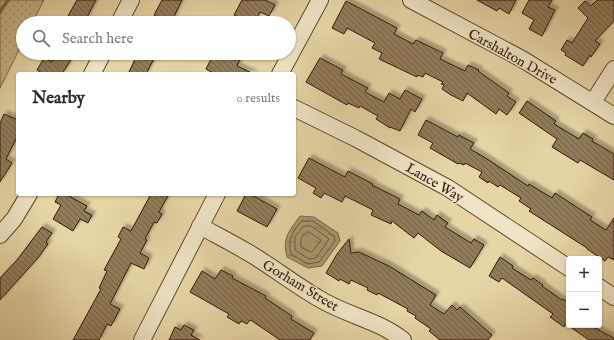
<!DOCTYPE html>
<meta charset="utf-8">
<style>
:root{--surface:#fff;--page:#f2f2f3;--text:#2b2b33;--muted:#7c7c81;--line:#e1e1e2}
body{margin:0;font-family:"IM FELL English",serif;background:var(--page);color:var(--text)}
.controls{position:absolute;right:12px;bottom:12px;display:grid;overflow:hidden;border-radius:4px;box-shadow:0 1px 3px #0004}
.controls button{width:36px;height:36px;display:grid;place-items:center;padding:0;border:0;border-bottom:1px solid var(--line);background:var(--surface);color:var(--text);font:20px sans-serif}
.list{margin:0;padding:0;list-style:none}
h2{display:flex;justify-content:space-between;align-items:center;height:52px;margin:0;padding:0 16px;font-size:17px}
h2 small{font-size:13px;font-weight:400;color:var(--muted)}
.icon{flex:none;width:22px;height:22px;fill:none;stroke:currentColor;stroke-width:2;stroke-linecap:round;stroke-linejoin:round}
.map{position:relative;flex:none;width:614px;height:340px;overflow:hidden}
.search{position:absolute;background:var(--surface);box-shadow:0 1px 3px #0004;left:16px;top:16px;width:280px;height:44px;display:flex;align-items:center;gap:10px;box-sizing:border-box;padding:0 14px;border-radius:22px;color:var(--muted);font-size:15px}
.panel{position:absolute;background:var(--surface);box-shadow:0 1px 3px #0004;left:16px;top:72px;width:280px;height:124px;border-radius:4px}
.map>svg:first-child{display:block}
.park{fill:url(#park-dots);stroke:#7e6847}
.water{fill:url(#water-ripples);stroke:#7a6444}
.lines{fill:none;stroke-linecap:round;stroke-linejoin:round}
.shore{stroke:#6e583a;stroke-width:1}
.stream{stroke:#7a6444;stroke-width:3.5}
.building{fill:url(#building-back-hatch);stroke:#331904;filter:url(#shadow)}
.minor-casing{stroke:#60482c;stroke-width:18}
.minor{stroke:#efe4c5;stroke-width:16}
.labels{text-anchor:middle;stroke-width:3;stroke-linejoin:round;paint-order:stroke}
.street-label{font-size:14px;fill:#331904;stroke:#efe4c5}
</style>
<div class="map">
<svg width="614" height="340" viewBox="0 0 614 340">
<defs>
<pattern id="park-dots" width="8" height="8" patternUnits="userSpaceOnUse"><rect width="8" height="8" fill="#c8b68a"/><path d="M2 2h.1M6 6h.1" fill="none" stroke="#ac9c75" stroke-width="1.8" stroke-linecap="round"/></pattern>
<pattern id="water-ripples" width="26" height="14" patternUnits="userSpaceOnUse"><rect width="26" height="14" fill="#a9966f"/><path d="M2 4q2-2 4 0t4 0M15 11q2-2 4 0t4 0" fill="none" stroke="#8a7a59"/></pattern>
<pattern id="building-back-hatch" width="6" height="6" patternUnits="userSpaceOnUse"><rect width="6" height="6" fill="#907b58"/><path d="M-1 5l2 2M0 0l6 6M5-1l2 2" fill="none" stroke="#766447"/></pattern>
<filter id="shadow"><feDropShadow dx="3.5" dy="-3.5" stdDeviation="1" flood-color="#0004"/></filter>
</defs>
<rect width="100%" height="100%" fill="#e6d6a6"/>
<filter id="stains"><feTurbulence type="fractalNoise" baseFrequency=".005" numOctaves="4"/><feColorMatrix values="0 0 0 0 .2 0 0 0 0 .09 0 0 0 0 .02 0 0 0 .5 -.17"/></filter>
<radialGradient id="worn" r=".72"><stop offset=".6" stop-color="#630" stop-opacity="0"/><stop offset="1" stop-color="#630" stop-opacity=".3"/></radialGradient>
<path class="park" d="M0,0h44l-12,23h-9v19l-23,46z"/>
<path class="water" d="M300,216l14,1 24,16 2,8 -18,25 -14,2 -21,-11c-5,-19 2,-26 13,-41z"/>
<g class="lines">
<path class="shore" d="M302,221h11l21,15 1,5 -16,21 -11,2 -17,-10c-4,-14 2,-24 11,-33z
M304,226h7l18,13 -13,19 -7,1 -14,-9v-13z
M307,232h2l12,8 -9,12h-2l-9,-5v-8z"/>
<path class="stream" d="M0,12l8,-12"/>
</g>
<path class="building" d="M77,0h19l-12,23h-20z
M162,0h20l-11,23 -17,-8z
M242,0h23l10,5 -6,11 -9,-4 -6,11h-19l3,-6 -4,-2z
M477,0h39l-7,14 -10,-6 -2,3z
M529,0h23l-4,7 7,3 -13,26 -13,-7 5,-9 -12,-7z
M597,0h17v21l-19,20 5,3 -9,13 -1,-2 -7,11 -18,-11 1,-2 -5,-3 6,-10 5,3 16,-25 -10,-10 7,-7 6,5z
M346,1l51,27 -3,6 19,10 3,-4 27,13 -3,6 25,12 3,-6 11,5 -1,1 31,22 -2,3 9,6 -9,13 -8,-6 -3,5 -29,-21 -4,8 -12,-6 -9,-6 2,-4 -3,-1 2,-2 -18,-9 -2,4 -5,-2 -1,2 -38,-18 3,-6 -10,-5 3,-5 -28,-15 -3,6 -12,-6z
M57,53h6l9,5 -10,16h-19l-6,-4 7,-12 8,4z
M138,53h19l-11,21h-18z
M214,53l11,6 3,-6h15l-6,13 17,8h-39l-9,-5z
M320,58l23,12 -2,4 27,14 -3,4 19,10 5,-9 11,6 5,-9 17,9 -7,13 -4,-3 -11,22 -10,-4v1l-14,-9 2,-3 -18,-10 -1,2 -11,-5 -1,2 -41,-23z
M527,101l29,20 -2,3 25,15 4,-6 10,6 -1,2 22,13v26l-34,-20 -2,3 -26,-16 5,-8 -38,-26z
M4,114l14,6v15l-12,24 6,4 -12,19v-59z
M426,120l32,17 1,-2 15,8 -4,6 14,8 44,29 1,-2 23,14 3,-5 37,24 -2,3 16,10 8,-12v42l-6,-3 -3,4 -18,-12v-1l-58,-37 2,-2 -12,-8 2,-3 -21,-13 -2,2 -9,-6 -1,2 -9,-6 3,-5 -17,-9 -1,2 -5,-2 -1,1 -28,-16 3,-5 -15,-8z
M309,158l36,19 3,-6 25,13 -1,1 28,14 -2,5 21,11 3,-4 12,9 3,-5 11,8 -3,4 26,16 3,-4 10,6 -14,23 -29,-17 -23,-18 -4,5 -22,-17 -1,3 -20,-9 2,-5 -28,-14 -3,6 -18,-9 -3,5 -8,-5 3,-5 -18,-10z
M59,194h6l22,12 -3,5 8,4 -4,8 -8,-4 -7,12 -20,-12 8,-14 -6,-3z
M151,194h18l-10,18 3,2 -5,9 -3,-1 -9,17 2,1 -7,13 9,5 -5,11 -13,-6 -21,41 10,5 -9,17 -4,-2 -8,16h-26l28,-51 -2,-1 8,-17 -3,-1 17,-31 -3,-2 5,-10 8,4z
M246,194h4l27,15 -10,18 -30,-16z
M42,227l10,6 -6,9 2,2 -10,14 -38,42v-22l17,-18z
M349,239l2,14 8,-1 30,14 47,29 -6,10 14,9 8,-9 5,5 3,-3 32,28 -4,5h-48l-11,-9 2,-2 -16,-11 1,-2 -9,-5 1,-2 -30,-16 -1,2 -10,-5 1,-2 -17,-8 -2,4 -9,-5 -1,2 -13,-8 11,-19z
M500,257l13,9 -1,2 19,12 2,-2 10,7 -1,1 20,14 1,-1 6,4v22h20l25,13v2h-25l-23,-16 -2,3 -14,-10 3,-3 -51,-36 -3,4 -10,-6z
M221,270l12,6 -1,2 34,18 -1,2 27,18 -1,3 23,14 -4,7h-30l-28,-19 -2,-1 -3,4 -6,-3 -2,3 -12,-7 2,-3 -39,-22 12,-21 13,8z
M184,325l10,5 -3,5 9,5h-31l6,-13 6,3z"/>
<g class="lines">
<defs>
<path id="minor" d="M411,0l111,59 92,57
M119,23l12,-23
M92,74l11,-21
M280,74l40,-74
M593,102l21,-33
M294,108l61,30 93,50 121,80
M200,226c18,10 36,19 54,30 21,13 42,29 64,42 27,17 60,22 85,42
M0,235l14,-16 15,-25
M599,287l15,10
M142,340l75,-146"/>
</defs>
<use href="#minor" class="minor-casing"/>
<use href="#minor" class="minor"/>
</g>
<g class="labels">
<g class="street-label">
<text transform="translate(513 56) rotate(29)" y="5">Carshalton Drive</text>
<text transform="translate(435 182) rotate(30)" y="5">Lance Way</text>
<text transform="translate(301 285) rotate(31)" y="5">Gorham Street</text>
</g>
</g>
<rect width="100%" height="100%" filter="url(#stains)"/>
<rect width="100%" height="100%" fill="url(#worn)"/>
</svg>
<div class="controls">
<button>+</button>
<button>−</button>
</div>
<div class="search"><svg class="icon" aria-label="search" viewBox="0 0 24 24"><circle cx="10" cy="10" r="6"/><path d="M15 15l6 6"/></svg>Search here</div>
<section class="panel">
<h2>Nearby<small>0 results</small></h2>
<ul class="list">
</ul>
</section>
</div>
